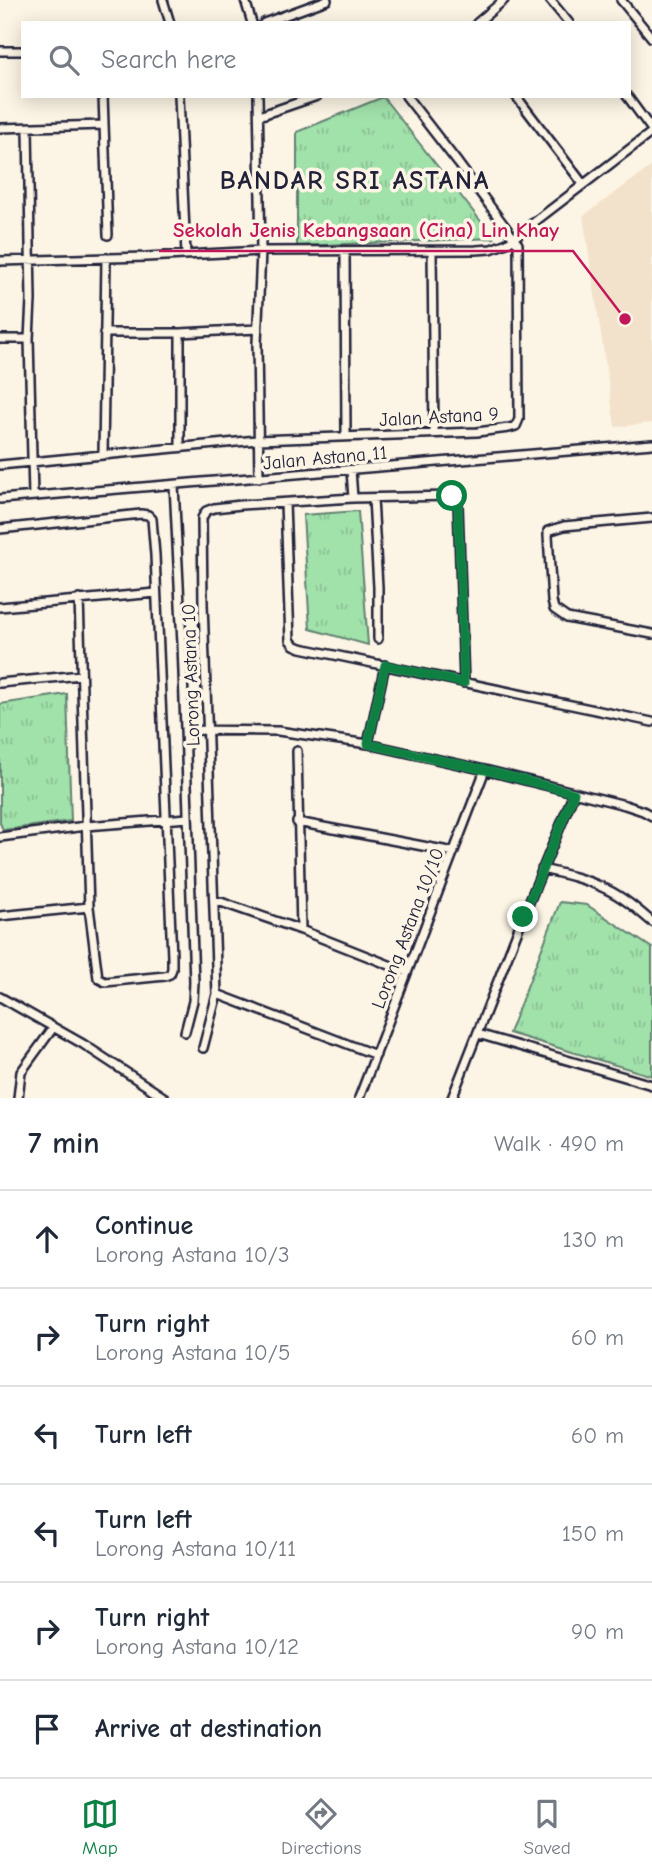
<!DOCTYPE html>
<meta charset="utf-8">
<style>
:root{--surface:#fff;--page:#f6f6f7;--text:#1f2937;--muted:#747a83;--line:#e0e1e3;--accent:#0b8043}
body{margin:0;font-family:"Comic Neue",sans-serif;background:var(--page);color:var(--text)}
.stop{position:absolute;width:21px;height:21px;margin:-16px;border:5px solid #0b8043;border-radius:50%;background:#fff}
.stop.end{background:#0b8043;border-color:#fff;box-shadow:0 2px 7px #0008}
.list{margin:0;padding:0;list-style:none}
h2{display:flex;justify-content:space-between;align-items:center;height:91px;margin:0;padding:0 28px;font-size:30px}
h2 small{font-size:23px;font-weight:400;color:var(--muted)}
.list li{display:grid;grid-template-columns:46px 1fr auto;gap:21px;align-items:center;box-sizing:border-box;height:98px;padding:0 28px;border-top:2px solid var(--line)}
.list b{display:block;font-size:26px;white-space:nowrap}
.list p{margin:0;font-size:23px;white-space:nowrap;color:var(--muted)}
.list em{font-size:23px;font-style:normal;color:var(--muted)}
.icon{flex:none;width:38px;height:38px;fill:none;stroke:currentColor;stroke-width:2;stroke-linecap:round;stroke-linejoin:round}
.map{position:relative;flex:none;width:652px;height:1098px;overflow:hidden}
.search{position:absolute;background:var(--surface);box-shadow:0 4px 18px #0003;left:21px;right:21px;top:21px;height:77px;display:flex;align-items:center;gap:18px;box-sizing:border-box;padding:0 24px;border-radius:0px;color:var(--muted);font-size:26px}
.sheet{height:679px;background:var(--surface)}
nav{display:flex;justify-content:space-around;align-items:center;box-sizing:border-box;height:98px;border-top:2px solid var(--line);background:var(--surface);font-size:19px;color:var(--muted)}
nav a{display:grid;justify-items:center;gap:4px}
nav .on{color:var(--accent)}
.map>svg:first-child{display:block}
.built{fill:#f3e2cb}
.park{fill:url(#park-tufts);stroke:#628272;stroke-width:2}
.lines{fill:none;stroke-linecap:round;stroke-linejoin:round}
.street-casing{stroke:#22223b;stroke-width:12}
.street{stroke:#fcf5e5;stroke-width:7}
.route{stroke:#0b8043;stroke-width:9}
.labels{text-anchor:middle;stroke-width:7;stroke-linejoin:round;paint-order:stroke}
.street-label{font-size:19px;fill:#22223b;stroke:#fcf5e5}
.district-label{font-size:26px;font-weight:bold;letter-spacing:2px;fill:#22223b;stroke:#fcf5e5}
.leader{fill:none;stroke:#c2185b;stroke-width:2.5}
.callout-dot{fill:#c2185b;stroke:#fcf5e5;stroke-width:2.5}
.callout-label{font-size:21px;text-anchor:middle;font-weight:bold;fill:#c2185b;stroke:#fcf5e5;stroke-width:7;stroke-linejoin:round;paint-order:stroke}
</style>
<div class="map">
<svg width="652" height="1098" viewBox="0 0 652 1098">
<defs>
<pattern id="park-tufts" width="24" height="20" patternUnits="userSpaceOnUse" patternTransform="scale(1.75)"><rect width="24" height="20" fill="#a1e1aa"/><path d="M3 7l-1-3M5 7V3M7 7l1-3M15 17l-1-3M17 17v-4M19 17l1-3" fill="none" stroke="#8ac193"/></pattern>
</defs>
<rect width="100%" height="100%" fill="#fcf5e5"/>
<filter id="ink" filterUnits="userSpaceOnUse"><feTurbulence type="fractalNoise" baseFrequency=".0143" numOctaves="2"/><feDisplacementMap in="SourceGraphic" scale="14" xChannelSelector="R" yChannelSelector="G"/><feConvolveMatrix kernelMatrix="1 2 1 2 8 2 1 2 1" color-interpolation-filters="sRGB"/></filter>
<g filter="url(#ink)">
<path class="built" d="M652,166v257l-37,4 -32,-211z"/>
<path class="park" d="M383,97l111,141 -197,8v-114z
M358,511l10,134 -58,-16 -7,-114z
M67,694l4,127 -68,9 -3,-7v-119z
M560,902l27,3 65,43v128l-143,-43z"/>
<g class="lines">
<defs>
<path id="street" d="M163,0l7,23
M245,0l7,23
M550,0l19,23
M621,0l31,38
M264,23l63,-23
M477,23l27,-23
M0,51h23
M103,96l5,139
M179,96l7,159
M258,96l3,155 -4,92 2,135
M516,96l67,88
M627,96l25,34
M259,116l58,-20
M0,128l104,-3
M28,128l3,172 -2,39 4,157
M345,251l1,185
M432,251l2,182
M0,261l146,-4 115,-6 215,-1 15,-1 16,-6 145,-111
M104,333h76l77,-4
M180,333v114
M0,339h29
M103,455l3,-197
M0,465l257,-25 220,-8 32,-4 7,-2 3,-7 -1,-175 -60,-81 -52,-67
M351,470l2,28
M174,485l8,159 12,338 -1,19 -8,31
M373,498l5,89v52
M0,499l652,-55
M285,503l5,137 4,5 7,3 351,74
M652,518l-88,8 -16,5v4l4,66 2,8 13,9 85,16
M0,529l141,-15 7,1 4,4 3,36 17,402v12l-2,5 -5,2 -60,6 -7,-4 -9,-71 -10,-308
M0,607l156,-14
M0,683l81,-8
M185,730l93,1 90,13 117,26 140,35 18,6 9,5
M368,744l17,-79
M297,751l4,179
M297,822l157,30
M0,837l86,-11 102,-8
M542,869c22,5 44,10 64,20 17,8 32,21 46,33
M215,900l86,30 106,42
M0,916l89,-9
M217,994l159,61
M0,997l83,47 82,54
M478,1034l174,51
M203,1048l14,-54 -14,-390 -1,-86 4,-7 8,-3 27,-3 112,-7 99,-2 5,3 1,5 6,179
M18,1098l3,-26 32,-44
M359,1098l126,-328
M452,1098l71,-181 51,-124"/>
</defs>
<use href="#street" class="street-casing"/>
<use href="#street" class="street"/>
</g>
</g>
<g class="lines" filter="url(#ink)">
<path class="route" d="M452,496l5,3 1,5 6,179 -79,-18 -17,79 117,26 89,23 -51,124"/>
</g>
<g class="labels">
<g class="street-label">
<text transform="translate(439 416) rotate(-3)" y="7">Jalan Astana 9</text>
<text transform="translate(325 457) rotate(-5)" y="7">Jalan Astana 11</text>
<text transform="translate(190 675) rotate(-92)" y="7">Lorong Astana 10</text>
<text transform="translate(407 928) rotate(-69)" y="7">Lorong Astana 10/10</text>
</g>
<g class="district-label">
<text x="355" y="189">BANDAR SRI ASTANA</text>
</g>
</g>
<path class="leader" d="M625 319L573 251H159"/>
<circle class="callout-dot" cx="625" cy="319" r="7"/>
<g class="callout-label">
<text x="366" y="237">Sekolah Jenis Kebangsaan (Cina) Lin Khay</text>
</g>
</svg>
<div class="stop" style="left:452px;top:496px"></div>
<div class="stop end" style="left:523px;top:917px"></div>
<div class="search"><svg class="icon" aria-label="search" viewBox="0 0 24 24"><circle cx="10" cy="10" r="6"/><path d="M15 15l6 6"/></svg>Search here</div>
</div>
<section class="sheet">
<h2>7 min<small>Walk · 490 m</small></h2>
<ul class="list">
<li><svg class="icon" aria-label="ahead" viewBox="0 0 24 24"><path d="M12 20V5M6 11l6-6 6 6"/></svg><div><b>Continue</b><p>Lorong Astana 10/3</p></div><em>130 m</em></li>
<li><svg class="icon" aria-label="right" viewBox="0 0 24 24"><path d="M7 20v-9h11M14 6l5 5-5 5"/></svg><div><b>Turn right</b><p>Lorong Astana 10/5</p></div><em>60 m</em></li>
<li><svg class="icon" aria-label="left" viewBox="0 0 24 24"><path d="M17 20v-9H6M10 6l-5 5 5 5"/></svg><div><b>Turn left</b></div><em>60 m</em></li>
<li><svg class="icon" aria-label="left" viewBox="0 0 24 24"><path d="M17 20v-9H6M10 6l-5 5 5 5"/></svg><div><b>Turn left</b><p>Lorong Astana 10/11</p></div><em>150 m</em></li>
<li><svg class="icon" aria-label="right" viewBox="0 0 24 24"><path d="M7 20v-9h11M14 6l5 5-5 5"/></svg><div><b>Turn right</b><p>Lorong Astana 10/12</p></div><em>90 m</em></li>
<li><svg class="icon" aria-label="arrive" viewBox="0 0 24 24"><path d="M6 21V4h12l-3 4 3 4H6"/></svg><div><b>Arrive at destination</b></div></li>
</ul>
</section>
<nav>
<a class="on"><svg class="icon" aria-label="map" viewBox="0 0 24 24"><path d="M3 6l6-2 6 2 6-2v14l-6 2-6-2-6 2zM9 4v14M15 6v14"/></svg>Map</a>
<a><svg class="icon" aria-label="directions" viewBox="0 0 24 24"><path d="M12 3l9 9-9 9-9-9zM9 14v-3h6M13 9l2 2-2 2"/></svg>Directions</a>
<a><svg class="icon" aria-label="saved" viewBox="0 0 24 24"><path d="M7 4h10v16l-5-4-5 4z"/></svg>Saved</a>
</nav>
